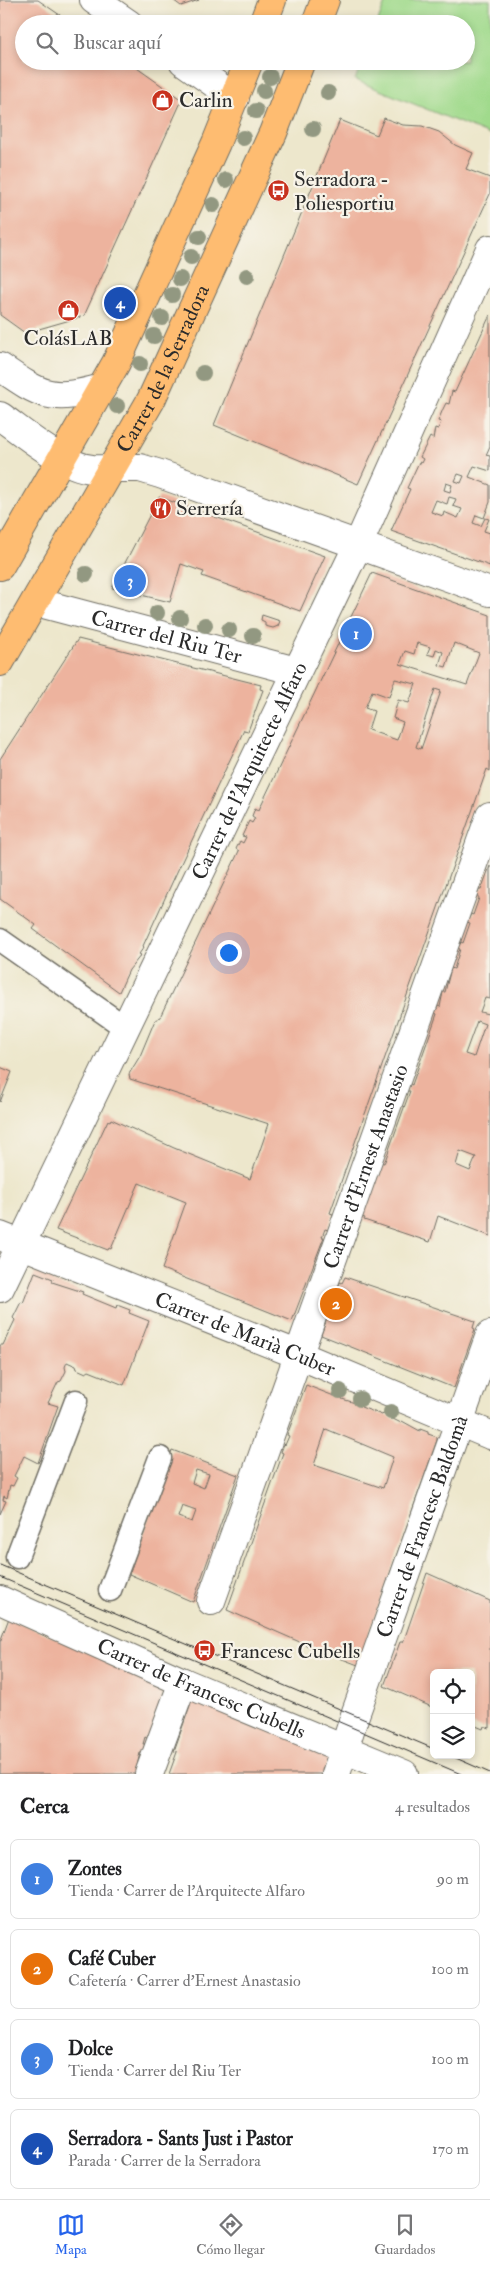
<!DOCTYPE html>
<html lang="es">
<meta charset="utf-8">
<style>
:root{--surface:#fff;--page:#f6f6f6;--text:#202124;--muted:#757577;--line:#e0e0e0;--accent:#2563eb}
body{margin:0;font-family:"IM FELL Double Pica",serif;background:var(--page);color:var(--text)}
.controls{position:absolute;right:15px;bottom:15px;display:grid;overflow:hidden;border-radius:8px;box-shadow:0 2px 8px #0003}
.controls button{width:45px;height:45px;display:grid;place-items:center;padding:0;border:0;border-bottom:1px solid var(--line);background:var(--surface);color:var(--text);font:25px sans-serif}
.you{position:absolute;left:228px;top:952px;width:18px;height:18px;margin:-12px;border:4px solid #fff;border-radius:50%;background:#1a73e8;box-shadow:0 0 0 8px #1a73e833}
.badge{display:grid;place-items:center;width:32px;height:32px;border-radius:50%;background:var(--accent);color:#fff;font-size:16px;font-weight:700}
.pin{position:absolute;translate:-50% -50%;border:2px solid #fff;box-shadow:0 1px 5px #0006}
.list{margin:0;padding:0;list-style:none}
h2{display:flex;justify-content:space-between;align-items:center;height:65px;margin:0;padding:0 20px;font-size:21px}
h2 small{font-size:16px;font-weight:400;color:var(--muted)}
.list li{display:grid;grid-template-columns:32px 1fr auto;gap:15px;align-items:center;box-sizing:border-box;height:80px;margin:0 10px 10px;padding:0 10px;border:1px solid var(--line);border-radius:8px}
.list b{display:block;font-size:19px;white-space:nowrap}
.list p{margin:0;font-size:16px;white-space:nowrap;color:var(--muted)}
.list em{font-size:16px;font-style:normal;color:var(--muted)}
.icon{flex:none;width:28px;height:28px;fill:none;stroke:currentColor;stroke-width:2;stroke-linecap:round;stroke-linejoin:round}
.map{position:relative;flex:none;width:490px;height:1774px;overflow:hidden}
.search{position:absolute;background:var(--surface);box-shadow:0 2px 8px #0003;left:15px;right:15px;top:15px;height:55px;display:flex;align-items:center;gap:12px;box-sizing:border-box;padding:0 18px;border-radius:28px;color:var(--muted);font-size:19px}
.sheet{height:425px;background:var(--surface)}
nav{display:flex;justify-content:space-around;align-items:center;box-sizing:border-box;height:70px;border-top:1px solid var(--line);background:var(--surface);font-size:14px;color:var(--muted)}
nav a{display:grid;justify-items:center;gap:2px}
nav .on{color:var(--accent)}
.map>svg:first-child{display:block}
.green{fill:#a0da8c;stroke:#66825c}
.building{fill:#edb39e;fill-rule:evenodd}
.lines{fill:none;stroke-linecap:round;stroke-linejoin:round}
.pedestrian-casing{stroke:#6f6d63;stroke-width:25}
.minor-casing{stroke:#6f6d63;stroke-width:30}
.tertiary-casing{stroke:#6f6d63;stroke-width:30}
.primary-casing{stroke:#6f6d63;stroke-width:30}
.pedestrian{stroke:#fff;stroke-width:22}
.minor{stroke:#fff;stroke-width:28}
.tertiary{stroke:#fff;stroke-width:28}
.primary{stroke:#febc71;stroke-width:28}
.tram{stroke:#2b2b2b;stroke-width:1}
.tree{fill:#929881}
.labels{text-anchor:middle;stroke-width:4.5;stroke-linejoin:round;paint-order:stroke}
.poi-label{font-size:21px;fill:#2b2b2b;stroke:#f7f3e8;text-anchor:start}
.street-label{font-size:21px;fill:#2b2b2b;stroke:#f7f3e8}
</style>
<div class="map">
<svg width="490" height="1774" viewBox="0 0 490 1774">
<rect width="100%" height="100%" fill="#f7f3e8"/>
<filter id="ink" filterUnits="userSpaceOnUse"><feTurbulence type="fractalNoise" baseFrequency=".02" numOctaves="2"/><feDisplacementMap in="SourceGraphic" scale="10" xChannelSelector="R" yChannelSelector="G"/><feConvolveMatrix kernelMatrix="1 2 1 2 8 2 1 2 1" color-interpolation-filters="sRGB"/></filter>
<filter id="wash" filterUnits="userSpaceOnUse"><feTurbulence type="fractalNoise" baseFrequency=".0096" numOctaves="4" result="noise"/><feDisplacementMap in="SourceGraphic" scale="20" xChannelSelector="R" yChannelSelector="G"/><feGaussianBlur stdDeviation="1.12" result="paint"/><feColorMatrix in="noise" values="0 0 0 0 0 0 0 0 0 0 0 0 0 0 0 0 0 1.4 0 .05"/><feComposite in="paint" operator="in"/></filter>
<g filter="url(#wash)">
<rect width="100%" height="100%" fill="#ede7cc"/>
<path class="green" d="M386,0h104v135l-135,-55 7,-19h104v-37h-89z"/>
<g id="blocks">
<path class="building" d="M0,0h38l35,24h-49v37h103l55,39 -98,216 -59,17 -25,-18z
M173,0h26l-18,6z
M384,118l19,7 19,1 17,6 16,13 18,8 -7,16 24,9v16l-132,290 -144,-59 126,-305 37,15z
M490,315v131l-4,9 4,1v15l-16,-5 -5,11 21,8v17l-6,16 -8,-3 -3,8 8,3 4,-8 4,1 -5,12 6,2v33l-99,-35 19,-42 -3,-1 12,-26 2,1 2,-4 -3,-2 10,-20 3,2 2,-11 3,1 3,-7 -3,-1 5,-12 3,-6 3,1 3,-13 3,1zM458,474l6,2 -3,7 -6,-2zM446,483l6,2 -2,7 -6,-2zM449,497l7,2 -3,7 9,3 -4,9 -14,-6 -1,4 -12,-4 5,-12 11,4z
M159,497l166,59 -25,55 -98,-35 2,-4 -23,-8 -11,38 -58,-14z
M372,573l118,42v156l-3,-2 -157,444 3,1 -5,16 -3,-1 -3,8h2l-32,84 -130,-52 24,-67 -47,-19 -28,66 -2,-1 -1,2 -52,-20 52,-110 2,1 1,-2 63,29 76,31 19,-55 -139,-45 -1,-5 11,-18 15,-36 5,-3 79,-166 -3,-2 4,-8 3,2 3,-6 -4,-1 7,-15 3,2 3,-5 -3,-2 3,-8 4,2 3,-7zM417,643l13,4 -3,7 7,2 2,-7 7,3 -4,13 7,2 8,-24 25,10 -12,32 -67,-21 5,-13 9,3zM395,679l21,5 -7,19 -11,-3 -5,18 10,4 -6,18 -29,-10 6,-19 -9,-3 7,-17 17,6zM435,689l6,2 -20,58 -5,-2z
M262,615l18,6 -2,5 -5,2 -8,-2v-4l-4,-2z
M78,639l183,46 -1,4 3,1 -15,41 -4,-1 -68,144 -33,72 1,1 -5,7 2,1 -12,15 -10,22 -86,-63 3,-4 -36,-26v-140z
M490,866v133l-5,-1 -5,14 8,2 2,-3v225l-52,-20 -8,26 -66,-22 1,-2 -4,-1 19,-55 4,1 1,-2 25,-70h-3l3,-7 2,1 1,-3 24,-68 -2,-1 3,-7 2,1 3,-15h2l6,-24 3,1 6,-20 -2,-1 3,-6 2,1 7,-20 -3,-1 4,-8 2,1 6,-17 -2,-3 2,-5h2zM477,1021l8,3 -11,33 -9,-3zM460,1151l16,6 -6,14 -14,-6z
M0,1067l12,5 -12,30z
M35,1272l18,7 -1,3 31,10 -1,2 34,14 1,-3 13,5 -1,3 20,8 -25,64 -35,-14 -3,2 -9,-4 -1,-3 -9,-4 -2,5 1,4 -5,10 -3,1 -10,21 10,3 -20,57 -14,-7 -10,20 3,2 -4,8 -3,-1 -3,13 -3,-2 -1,4 3,1 -6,13v-169h3l12,-25 -2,-2 8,-16 2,1z
M345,1277l130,44 -2,7 2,1 -21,59 -133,-53 19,-53 2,1z
M306,1385l28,11 1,-2 8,3 -1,2 20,6 -1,2 21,8 1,-1 18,9 1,-2 18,10v-2l8,3v2l9,3v3l-79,225 -47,-18 -84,-37 56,-157 -2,-1 3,-8 1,1 4,-9 -2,-1zM326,1429l67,28 -10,31 -69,-23z
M172,1450l66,25 -45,127 -64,-28zM196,1470l13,4 -5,14 -12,-5zM182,1506l14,5 -4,11 -14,-5z
M427,1573l63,28v127l-6,-2 -1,3 -12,-5v-51h-37v35l-50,-22 16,-44h3l1,-2z
M9,1618l158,68 -18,53 -4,-2 -2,7h2l-3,9h-2l-5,21h-135v-132z
M193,1697l137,58 -6,19h-155l8,-22 -3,-1z"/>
</g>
</g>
<g filter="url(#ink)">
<use href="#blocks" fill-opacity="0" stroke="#6f6d63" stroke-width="1"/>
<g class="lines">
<defs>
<path id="pedestrian" d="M0,940l126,88
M17,1557l59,-156
M110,1590l50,-132"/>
<g id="minor">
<path d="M94,0l35,24"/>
<path d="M183,61l52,37"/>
<path d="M112,468h28l20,6 330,118"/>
<path id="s1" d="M36,602l260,69"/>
<path id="s2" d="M0,1236l299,119 191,80"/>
<path id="s3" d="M0,1288l358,-743 132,-296"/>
<path id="s4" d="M0,1600l183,82 221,92"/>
<path id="s5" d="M211,1601l279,-785"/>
<path d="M149,1774l34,-92"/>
<path id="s6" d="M336,1774l19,-59 135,-380"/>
</g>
<path id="tertiary" d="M0,367c42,29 51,35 102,21
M0,416c25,18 62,50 92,53 6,1 13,0 20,-1"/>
<g id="primary">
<path d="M263,24l9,-24"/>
<path d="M316,24l9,-24"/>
<path d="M0,566l116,-203 100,-220 33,-82"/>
<path id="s7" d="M0,662l151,-262 122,-267 28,-72"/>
</g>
</defs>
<use href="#pedestrian" class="pedestrian-casing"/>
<use href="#minor" class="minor-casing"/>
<use href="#tertiary" class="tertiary-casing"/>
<use href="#primary" class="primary-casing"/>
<use href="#pedestrian" class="pedestrian"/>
<use href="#minor" class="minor"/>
<use href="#tertiary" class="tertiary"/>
<use href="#primary" class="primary"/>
<path class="tram" d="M0,1565l434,184
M0,1577l461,197
M449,1755l41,18"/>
</g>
<g class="tree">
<circle cx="270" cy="77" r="8"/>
<circle cx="264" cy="91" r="8"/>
<circle cx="328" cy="93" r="8"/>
<circle cx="256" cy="111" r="8"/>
<circle cx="313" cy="129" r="8"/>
<circle cx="243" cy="138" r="8"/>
<circle cx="226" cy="180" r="8"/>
<circle cx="213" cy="205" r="8"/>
<circle cx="199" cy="237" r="8"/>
<circle cx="191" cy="257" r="8"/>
<circle cx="247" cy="276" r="8"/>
<circle cx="180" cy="279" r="8"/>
<circle cx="172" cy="295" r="8"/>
<circle cx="162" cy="318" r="8"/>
<circle cx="154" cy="336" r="8"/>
<circle cx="140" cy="364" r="8"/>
<circle cx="203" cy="373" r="8"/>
<circle cx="117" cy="406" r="8"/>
<circle cx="86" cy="574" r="8"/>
<circle cx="157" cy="613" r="8"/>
<circle cx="180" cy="618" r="8"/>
<circle cx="205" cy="625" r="8"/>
<circle cx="229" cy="630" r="8"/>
<circle cx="253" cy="636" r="8"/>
<circle cx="340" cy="1391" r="8"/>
<circle cx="360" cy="1399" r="8"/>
<circle cx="391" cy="1412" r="8"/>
</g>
</g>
<defs>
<symbol id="shop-disc" viewBox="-11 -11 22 22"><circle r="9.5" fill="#c8321e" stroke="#f7f3e8"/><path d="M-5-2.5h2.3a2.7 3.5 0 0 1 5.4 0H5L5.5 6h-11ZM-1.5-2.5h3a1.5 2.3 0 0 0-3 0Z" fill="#fff"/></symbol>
<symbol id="bus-disc" viewBox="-11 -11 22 22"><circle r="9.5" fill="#c8321e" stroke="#f7f3e8"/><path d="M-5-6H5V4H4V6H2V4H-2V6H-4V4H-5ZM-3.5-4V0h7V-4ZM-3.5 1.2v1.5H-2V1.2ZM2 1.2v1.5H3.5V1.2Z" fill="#fff"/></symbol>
<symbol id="restaurant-disc" viewBox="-11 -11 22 22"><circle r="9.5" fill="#c8321e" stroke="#f7f3e8"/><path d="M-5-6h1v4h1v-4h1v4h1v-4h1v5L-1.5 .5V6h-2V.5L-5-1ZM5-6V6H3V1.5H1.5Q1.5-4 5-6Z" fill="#fff"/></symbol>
</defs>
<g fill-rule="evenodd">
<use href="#shop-disc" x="150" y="88" width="25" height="25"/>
<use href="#bus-disc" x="266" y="178" width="25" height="25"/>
<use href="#shop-disc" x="56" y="298" width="25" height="25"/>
<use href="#restaurant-disc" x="148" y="496" width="25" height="25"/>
<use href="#bus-disc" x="192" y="1638" width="25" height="25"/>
</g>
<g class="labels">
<g class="poi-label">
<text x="179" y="107">Carlin</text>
<text x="294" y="186">Serradora -<tspan x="294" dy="24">Poliesportiu</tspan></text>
<text x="68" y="345" text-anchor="middle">ColásLAB</text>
<text x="176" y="515">Serrería</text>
<text x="220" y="1658">Francesc Cubells</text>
</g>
<g class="street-label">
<text dy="7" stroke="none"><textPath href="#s7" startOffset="336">Carrer de la Serradora</textPath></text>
<text dy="7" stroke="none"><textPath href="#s1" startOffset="135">Carrer del Riu Ter</textPath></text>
<text dy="7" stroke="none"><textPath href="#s3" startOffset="574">Carrer de l'Arquitecte Alfaro</textPath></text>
<text dy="7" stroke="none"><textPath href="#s5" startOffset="461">Carrer d'Ernest Anastasio</textPath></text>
<text dy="7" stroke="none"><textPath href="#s2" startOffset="264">Carrer de Marià Cuber</textPath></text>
<text dy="7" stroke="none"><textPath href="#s6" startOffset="262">Carrer de Francesc Baldomà</textPath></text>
<text dy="7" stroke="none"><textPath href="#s4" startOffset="220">Carrer de Francesc Cubells</textPath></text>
</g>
</g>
</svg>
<div class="controls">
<button><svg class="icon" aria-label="locate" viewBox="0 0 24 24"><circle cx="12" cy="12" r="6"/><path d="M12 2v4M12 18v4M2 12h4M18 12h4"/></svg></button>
<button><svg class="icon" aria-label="layers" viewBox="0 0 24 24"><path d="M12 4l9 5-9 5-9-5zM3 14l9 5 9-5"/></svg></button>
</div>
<div class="you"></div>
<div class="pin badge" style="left:356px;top:634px;background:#3f7fe0">1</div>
<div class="pin badge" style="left:336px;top:1304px;background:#e8710a">2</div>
<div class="pin badge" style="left:130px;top:581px;background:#3f7fe0">3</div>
<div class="pin badge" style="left:120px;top:303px;background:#1a4fb4">4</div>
<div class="search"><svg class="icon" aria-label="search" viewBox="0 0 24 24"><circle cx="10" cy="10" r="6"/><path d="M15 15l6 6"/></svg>Buscar aquí</div>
</div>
<section class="sheet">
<h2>Cerca<small>4 resultados</small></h2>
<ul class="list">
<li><span class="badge" style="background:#3f7fe0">1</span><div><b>Zontes</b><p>Tienda · Carrer de l'Arquitecte Alfaro</p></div><em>90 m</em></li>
<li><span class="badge" style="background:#e8710a">2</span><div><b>Café Cuber</b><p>Cafetería · Carrer d'Ernest Anastasio</p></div><em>100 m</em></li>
<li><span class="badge" style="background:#3f7fe0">3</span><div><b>Dolce</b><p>Tienda · Carrer del Riu Ter</p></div><em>100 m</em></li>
<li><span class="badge" style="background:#1a4fb4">4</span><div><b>Serradora - Sants Just i Pastor</b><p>Parada · Carrer de la Serradora</p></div><em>170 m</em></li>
</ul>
</section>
<nav>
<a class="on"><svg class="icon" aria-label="map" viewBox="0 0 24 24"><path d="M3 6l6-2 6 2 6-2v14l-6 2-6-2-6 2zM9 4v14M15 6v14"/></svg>Mapa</a>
<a><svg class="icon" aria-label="directions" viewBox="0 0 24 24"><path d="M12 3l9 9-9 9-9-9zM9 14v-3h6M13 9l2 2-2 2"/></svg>Cómo llegar</a>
<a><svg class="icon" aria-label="saved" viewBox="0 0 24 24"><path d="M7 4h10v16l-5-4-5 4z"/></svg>Guardados</a>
</nav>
